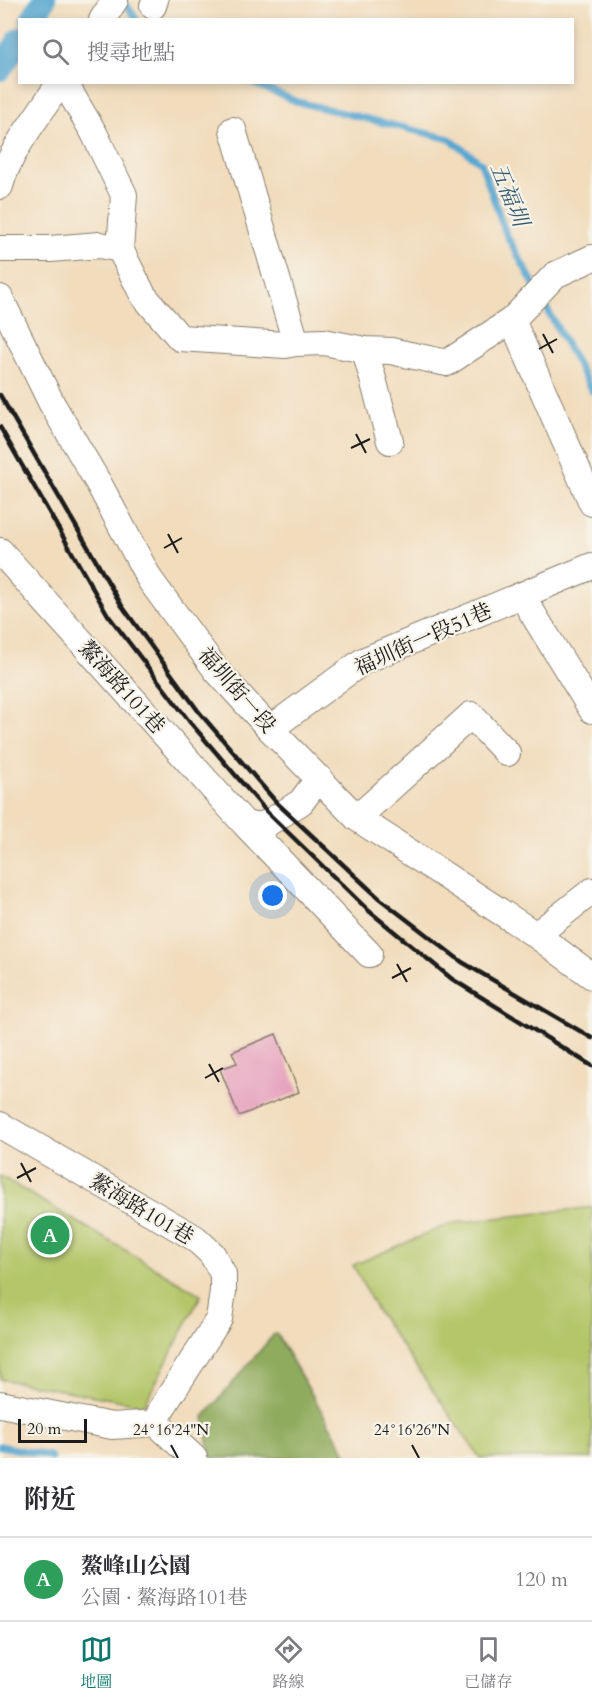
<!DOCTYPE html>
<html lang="zh-TW">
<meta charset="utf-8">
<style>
:root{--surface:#fff;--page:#f2f2f3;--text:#2b2b33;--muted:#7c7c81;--line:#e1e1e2;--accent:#0f766e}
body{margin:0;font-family:Cardo,"Noto Serif TC",serif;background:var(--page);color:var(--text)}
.scale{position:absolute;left:18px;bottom:15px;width:69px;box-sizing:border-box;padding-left:6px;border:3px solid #1c1c1c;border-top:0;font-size:16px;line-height:21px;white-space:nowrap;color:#1c1c1c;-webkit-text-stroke:4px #f7f3e8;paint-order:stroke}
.you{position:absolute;left:273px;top:896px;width:21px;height:21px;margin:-15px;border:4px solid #fff;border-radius:50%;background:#1a73e8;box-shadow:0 0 0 9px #1a73e833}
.badge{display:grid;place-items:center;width:39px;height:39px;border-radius:50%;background:var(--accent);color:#fff;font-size:20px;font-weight:700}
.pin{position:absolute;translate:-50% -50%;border:3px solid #fff;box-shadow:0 2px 6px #0006}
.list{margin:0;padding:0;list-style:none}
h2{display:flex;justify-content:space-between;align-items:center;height:78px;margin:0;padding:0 24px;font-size:26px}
h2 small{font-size:20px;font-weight:400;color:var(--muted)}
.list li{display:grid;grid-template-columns:39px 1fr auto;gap:18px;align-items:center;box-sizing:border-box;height:84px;padding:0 24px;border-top:2px solid var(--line)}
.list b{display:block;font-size:22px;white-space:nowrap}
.list p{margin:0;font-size:20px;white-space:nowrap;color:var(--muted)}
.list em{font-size:20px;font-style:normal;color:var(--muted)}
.icon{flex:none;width:33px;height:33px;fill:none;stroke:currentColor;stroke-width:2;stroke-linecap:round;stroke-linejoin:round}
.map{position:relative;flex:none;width:592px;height:1458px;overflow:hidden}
.search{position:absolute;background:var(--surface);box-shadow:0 3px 9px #0003;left:18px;right:18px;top:18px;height:66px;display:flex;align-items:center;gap:15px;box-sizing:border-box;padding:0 21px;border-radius:0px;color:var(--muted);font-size:22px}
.sheet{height:162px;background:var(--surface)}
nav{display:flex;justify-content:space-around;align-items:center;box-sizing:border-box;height:84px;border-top:2px solid var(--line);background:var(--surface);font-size:16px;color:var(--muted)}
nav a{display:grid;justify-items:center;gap:3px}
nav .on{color:var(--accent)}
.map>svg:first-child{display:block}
.green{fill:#b4c669;stroke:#687142;stroke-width:1.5}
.forest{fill:#8fab5d;stroke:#56643c;stroke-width:1.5}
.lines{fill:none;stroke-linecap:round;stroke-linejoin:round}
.stream{stroke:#56a6d0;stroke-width:7}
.canal{stroke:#56a6d0;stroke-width:24}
.building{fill:#e6a2be}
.minor-casing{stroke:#867c6c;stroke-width:28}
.minor{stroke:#fff;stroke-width:26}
.rail{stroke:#1c1c1c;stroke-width:4.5}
.ticks{fill:none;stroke:#1c1c1c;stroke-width:2}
.labels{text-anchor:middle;stroke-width:4.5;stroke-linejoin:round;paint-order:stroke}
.street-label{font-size:21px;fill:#1c1c1c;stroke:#f7f3e8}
.water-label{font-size:22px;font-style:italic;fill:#365a6d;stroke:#f7f3e8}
.ticks-label{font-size:15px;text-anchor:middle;fill:#1c1c1c;stroke:#f7f3e8;stroke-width:4.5;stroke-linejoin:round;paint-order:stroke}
</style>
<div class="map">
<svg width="592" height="1458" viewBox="0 0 592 1458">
<rect width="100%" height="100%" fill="#f7f3e8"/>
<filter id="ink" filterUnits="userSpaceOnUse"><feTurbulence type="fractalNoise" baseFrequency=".0167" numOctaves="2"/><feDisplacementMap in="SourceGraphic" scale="12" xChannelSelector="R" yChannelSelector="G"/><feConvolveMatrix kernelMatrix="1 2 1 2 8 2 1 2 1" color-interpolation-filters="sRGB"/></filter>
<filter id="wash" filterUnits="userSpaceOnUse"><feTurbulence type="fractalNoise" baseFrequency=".008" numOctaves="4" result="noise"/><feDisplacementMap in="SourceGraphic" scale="24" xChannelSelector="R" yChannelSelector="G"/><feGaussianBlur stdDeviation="1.35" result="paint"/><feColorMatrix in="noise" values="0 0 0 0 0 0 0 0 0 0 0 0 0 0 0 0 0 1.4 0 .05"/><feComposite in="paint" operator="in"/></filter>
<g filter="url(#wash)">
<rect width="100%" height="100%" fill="#f1dcbc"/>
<path class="green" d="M0,1176l201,119 -57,110 -144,-26z
M592,1207v251h-112l-103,-147 -24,-46 99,-42z"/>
<path class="forest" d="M275,1333h1l73,125h-138l-7,-41z"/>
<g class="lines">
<path class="stream" d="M123,0l14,20
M250,82l48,20 152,37 31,24 25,71 30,54
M541,298l51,93
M0,1446l49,10 2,2"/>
<path class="canal" d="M32,20l12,-20
M0,69l20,-30"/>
</g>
<g id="blocks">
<path class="building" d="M276,1034l23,58 -60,24 -19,-47 17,-6 -5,-11z"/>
</g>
</g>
<g filter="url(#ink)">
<use href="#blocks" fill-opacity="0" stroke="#867c6c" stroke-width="1.5"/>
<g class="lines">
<defs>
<path id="minor" d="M153,6l2,-6
M102,20l13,-20
M64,82l30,51 30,62 -4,54
M233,130l63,213
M0,186c10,-38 40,-71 60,-104
M0,249h50l50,-4 20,4 23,46 37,43 105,7 11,-2 28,-1 41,8 26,1 56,12 65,-43 43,-45 37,-17
M0,298l52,106 47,80 51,96 67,91 53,58 87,89 179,117 56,41
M512,320l80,183
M365,350l25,91
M0,551l244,272 125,131
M522,596l70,114
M270,729l93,-68 229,-95
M357,818l114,-103 36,38
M244,823l11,4 13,-4 33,-21 18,-24
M536,935l56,-44
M0,1125l195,113 17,16 11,20v17l-4,28 -57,89 -6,15
M0,1404l112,22 44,-3 38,35"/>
</defs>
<use href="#minor" class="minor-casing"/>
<use href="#minor" class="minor"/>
<path class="rail" d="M0,395l122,211 77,106 78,91 103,96 82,63 130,76
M0,427l108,188 81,106 78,91 102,99 83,68 140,87"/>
</g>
</g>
<path class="ticks" d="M543,334l10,19M539,349l18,-10M356,434l10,19M351,448l19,-9M168,534l10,19M164,548l18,-10M397,964l10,18M392,978l19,-10M209,1064l10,18M205,1078l18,-10M21,1163l10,19M17,1178l19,-10M171,1445l7,13M412,1445l7,13"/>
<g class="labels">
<g class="street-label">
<text transform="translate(423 639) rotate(-24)" y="7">福圳街一段51巷</text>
<text transform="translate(122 687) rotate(48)" y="7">鰲海路101巷</text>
<text transform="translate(237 690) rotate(49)" y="7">福圳街一段</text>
<text transform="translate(142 1209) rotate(31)" y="7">鰲海路101巷</text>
</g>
<g class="water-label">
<text transform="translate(510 194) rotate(68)" y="8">五福圳</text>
</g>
</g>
<g class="ticks-label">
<text x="171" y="1435">24°16'24"N</text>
<text x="412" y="1435">24°16'26"N</text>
</g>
</svg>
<div class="scale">20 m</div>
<div class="you"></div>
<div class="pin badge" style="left:50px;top:1235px;background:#2e9e5b">A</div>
<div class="search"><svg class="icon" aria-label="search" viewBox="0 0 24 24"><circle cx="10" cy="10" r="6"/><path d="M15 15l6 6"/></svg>搜尋地點</div>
</div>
<section class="sheet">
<h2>附近<small></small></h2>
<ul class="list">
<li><span class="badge" style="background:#2e9e5b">A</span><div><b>鰲峰山公園</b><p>公園 · 鰲海路101巷</p></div><em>120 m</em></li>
</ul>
</section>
<nav>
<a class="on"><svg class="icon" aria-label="map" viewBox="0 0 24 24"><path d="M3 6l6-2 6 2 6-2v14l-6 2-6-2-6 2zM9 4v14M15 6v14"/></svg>地圖</a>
<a><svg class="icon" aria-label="directions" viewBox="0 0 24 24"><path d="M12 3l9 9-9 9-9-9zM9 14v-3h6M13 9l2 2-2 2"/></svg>路線</a>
<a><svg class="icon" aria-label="saved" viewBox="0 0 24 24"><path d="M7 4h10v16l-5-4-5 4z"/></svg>已儲存</a>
</nav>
